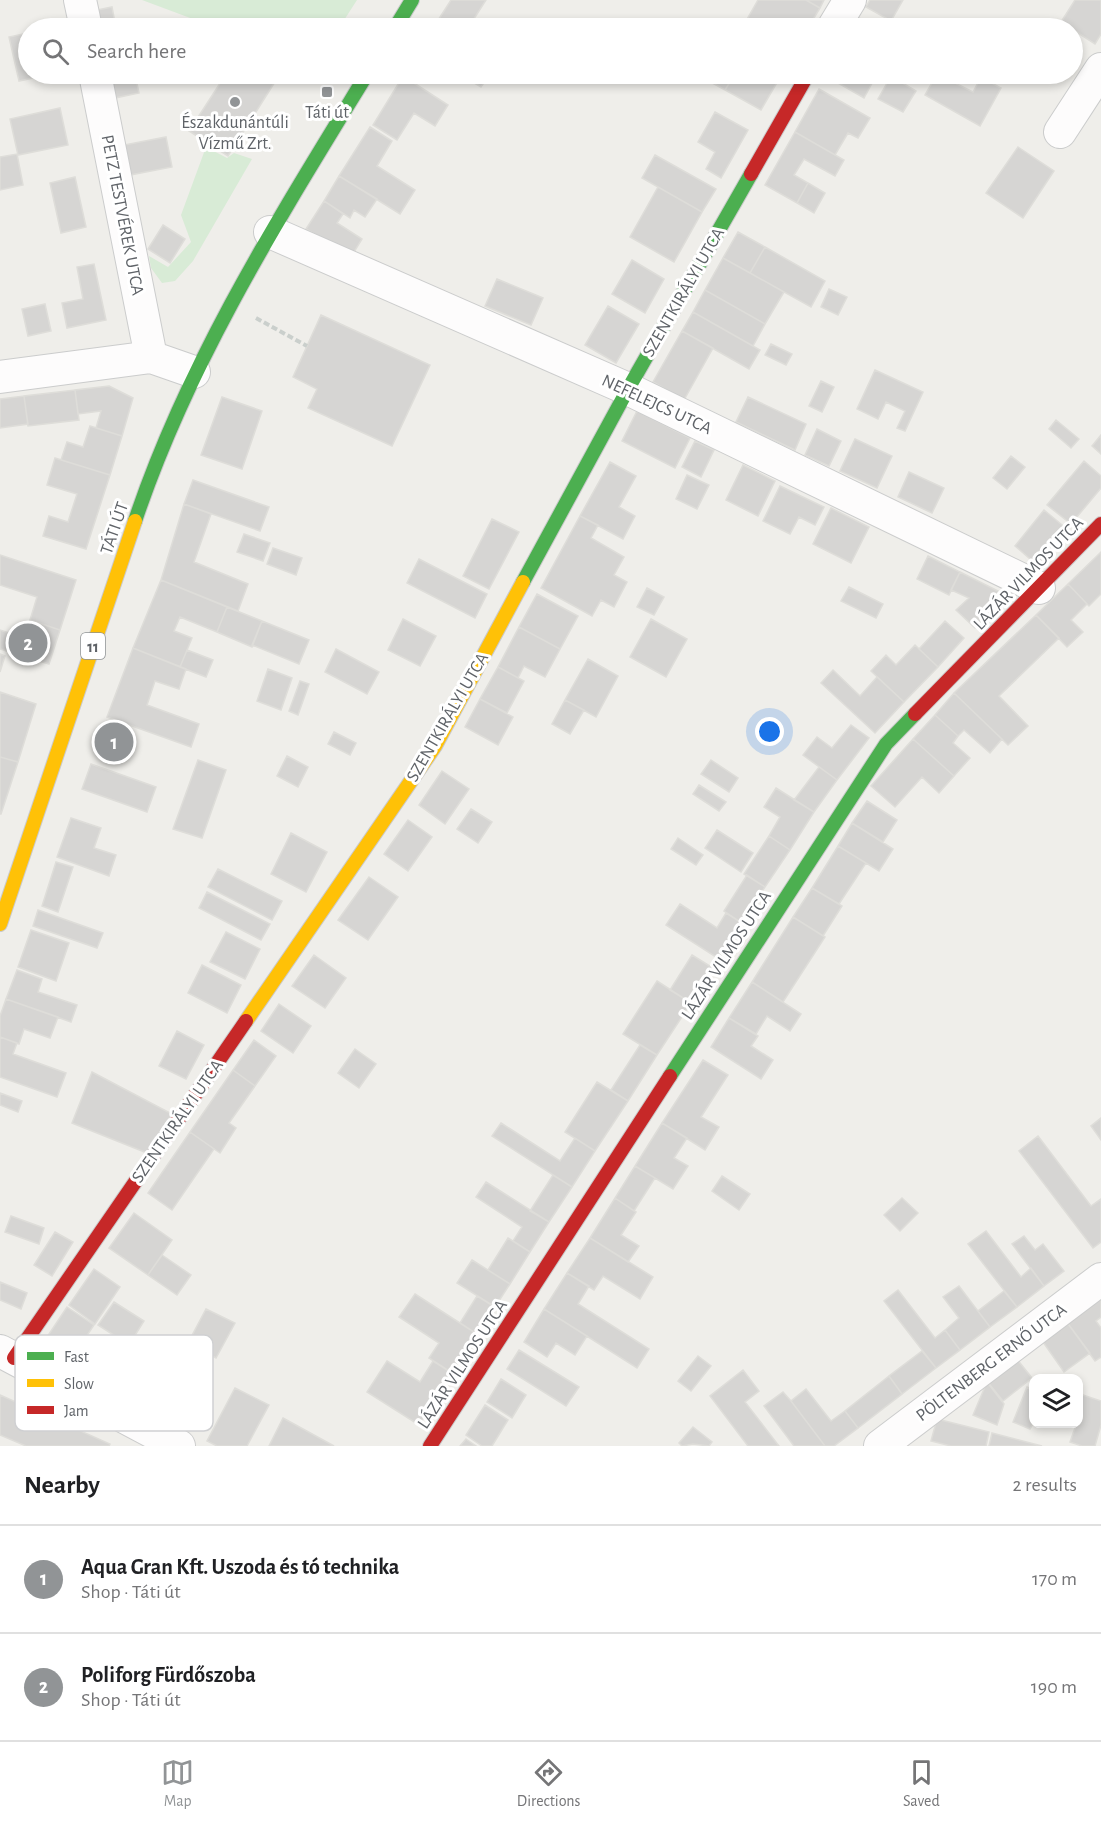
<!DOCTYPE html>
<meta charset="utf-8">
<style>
:root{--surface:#fff;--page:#f6f6f6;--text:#202124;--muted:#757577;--line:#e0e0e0;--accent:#919496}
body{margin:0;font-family:"Alegreya Sans",sans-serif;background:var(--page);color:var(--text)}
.controls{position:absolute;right:18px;bottom:18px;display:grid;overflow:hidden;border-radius:12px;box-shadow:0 3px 9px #0003}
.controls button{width:54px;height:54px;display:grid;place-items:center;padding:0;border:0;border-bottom:2px solid var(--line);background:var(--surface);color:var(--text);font:30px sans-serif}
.you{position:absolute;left:770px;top:732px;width:21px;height:21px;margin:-15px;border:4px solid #fff;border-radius:50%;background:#1a73e8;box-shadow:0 0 0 9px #1a73e833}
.badge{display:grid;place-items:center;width:39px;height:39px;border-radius:50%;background:var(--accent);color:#fff;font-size:20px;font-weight:700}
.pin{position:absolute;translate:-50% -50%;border:3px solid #fff;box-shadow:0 2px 6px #0006}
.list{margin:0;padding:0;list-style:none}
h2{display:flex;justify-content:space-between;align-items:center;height:78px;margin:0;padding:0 24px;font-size:26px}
h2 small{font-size:20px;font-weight:400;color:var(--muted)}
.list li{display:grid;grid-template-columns:39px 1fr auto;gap:18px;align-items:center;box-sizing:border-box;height:108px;padding:0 24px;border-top:2px solid var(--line)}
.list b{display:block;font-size:22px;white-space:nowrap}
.list p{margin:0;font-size:20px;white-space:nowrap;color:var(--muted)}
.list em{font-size:20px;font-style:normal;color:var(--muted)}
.icon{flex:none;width:33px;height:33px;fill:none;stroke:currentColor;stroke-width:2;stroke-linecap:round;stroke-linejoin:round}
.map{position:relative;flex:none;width:1101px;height:1446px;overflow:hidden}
.search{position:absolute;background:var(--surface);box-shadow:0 3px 9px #0003;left:18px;right:18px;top:18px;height:66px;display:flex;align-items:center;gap:15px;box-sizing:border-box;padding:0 21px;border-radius:33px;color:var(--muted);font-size:22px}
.sheet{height:294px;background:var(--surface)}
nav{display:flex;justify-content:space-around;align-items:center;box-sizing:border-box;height:84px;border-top:2px solid var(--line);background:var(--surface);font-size:16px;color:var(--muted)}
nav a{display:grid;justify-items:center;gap:3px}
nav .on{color:var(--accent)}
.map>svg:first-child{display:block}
.green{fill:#d8ebd6}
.building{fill:#d6d5d3;stroke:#deddd9;stroke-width:1.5}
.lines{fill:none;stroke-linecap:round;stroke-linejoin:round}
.street-casing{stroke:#cbcccc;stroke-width:34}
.fast-casing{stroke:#cacacb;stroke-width:16}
.slow-casing{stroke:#cacacb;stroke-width:16}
.jam-casing{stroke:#cacacb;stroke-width:16}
.path{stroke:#cacfcc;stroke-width:4;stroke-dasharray:6 3;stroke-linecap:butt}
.street{stroke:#fdfcfc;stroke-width:32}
.fast{stroke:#4caf50;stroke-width:14}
.slow{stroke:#ffc107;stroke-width:14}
.jam{stroke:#c62828;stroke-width:14}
.poi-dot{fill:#919496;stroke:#fff;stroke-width:2}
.labels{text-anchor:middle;stroke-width:6;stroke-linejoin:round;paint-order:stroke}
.shield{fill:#fff;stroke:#8f9295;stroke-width:1.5}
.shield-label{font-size:16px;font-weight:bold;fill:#5f6368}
.poi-label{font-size:18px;fill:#5f6368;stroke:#fff}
.street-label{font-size:18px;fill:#5f6368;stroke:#fff}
.key{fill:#fff;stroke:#cfd0d2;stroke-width:1.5}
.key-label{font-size:16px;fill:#5f6368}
</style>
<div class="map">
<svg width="1101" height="1446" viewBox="0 0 1101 1446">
<rect width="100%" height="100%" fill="#efeeea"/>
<path class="green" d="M142,0h215l-18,28h-122z
M206,147l21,11 7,-5 18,6 -59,102 -18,20 -13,2 -11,-15 -2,-12 19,11 23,-25 -10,-27z"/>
<path class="building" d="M451,0h35l-16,25 6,3h-43z
M758,0h48l14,8 -12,20h-66z
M806,0h18l-4,8z
M870,0h33l-12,21 -25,-14z
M1075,0h26v34l-6,10 -34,-22z
M112,7l4,21h-15l-4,-18z
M859,18l19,10h-25z
M28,33v41h24l-33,7 -10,-44z
M110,74h25l4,19 -24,5z
M226,74h54l-52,82 -39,-25z
M459,74h31l-9,13z
M696,74h39l-10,16z
M735,74h47l-21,36 -36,-20z
M828,74h49l-13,24 -38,-22z
M937,74l36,18 8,-15 20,11 -21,38 -55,-31z
M403,76l45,29 -13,21 -21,-13 -17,27 -24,-15z
M891,76l25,15 -13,21 -25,-13z
M891,76l25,15 -13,21 -25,-13z
M819,89l51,29 -12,20 -10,-5 -13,22 -40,-23z
M60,108l8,37 -50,10 -8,-36z
M715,112l33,18 -27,48 -15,-9 9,-17 -17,-10z
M370,127l22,14 -15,25 38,24 -15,24 -61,-38z
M795,132l49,28 -9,16 -31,-17 -10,16 14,8 -11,20 -32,-18z
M166,137l6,30 -42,8 -6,-30z
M1018,147l36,24 -31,47 -37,-25z
M17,154l6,31 -23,5v-33z
M655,155l61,34 -14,23 -60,-34z
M339,176l38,23 -12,18 -11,-7 -4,8 -26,-17z
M75,177l11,50 -25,6 -11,-50z
M808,183l17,10 -11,20 -17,-10z
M658,187l44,25 -28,50 -44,-25z
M324,201l19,13 -6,9 25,16 -11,18 -45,-28z
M163,225l22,14 -15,24 -22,-14z
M738,232l27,15 -15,26 -27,-15z
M765,247l60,34 -14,26 -61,-34z
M723,258l61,34 -19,32 -60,-34z
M632,260l32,19 -19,34 -33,-19z
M94,264l12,56 -39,8 -5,-25 21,-4 -6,-32z
M497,279l46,19 -12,27 -46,-19z
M829,289l18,8 -9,18 -17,-8z
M705,290l60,34 -12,22 -60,-34z
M45,304l6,27 -23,5 -6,-27z
M608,306l31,18 -23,39 -31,-18z
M693,312l67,38 -11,19 -67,-38z
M321,315l109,50 -38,81 -84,-38 9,-19 -24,-12z
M682,331l31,17 -29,52 -31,-18z
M771,344l21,10 -6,11 -21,-10z
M875,370l48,22 -18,39 -8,-3 8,-17 -19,-9 -8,17 -21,-10z
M821,381l13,6 -12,25 -13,-6z
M109,386l24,12 -11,38 -26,-8 5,-17 -23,3 -3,-24z
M75,390l4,30 -51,6 -4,-30z
M24,396l4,28 -28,4v-29z
M222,397l40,14 -20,58 -41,-14z
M748,397l58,27 -11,26 -59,-28z
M637,411l53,27 -15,30 -53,-27z
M1056,420l23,19 -8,9 -22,-19z
M90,426l32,10 -12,39 -49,-15 6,-18 16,5z
M817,429l24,12 -12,25 -24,-11z
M1101,435v19l-9,-8z
M855,439l37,17 -15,32 -37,-17z
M695,441l19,9 -13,27 -19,-10z
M1011,456l14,11 -18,22 -14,-11z
M55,458l55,17 -24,74 -43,-13 6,-20 19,6 9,-28 -30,-9z
M1084,461l17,15v12l-30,36 -24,-19z
M610,462l26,14 -17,31 16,9 -12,23 -43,-23z
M743,465l32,16 -17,35 -32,-16z
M909,472l35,16 -12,25 -34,-16z
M687,475l22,10 -12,24 -21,-10z
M193,480l76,27 -9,24 -76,-27z
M780,486l44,21 -9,18 -16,-8 -9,17 -27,-13z
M184,504l27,10 -17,48 54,22 -10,27 -77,-31z
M831,508l38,19 -18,36 -38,-19z
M1044,510l23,19 -30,36 -22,-19z
M580,516l18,9 -7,13 33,19 -10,18 13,7 -13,25 -13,-7 -9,16 -51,-28z
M492,519l27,13 -30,57 -26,-13z
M244,534l26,9 -7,18 -26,-9z
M273,548l29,10 -6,17 -29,-11z
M1101,552v42l-12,12 -21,-22z
M0,555l76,25 -16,50 -30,-10 7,-23 -37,-12z
M928,556l32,16 -11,23 -32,-16z
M419,559l68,35 -12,24 -68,-35z
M960,572l46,23 -31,33 -19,-18 13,-12 -18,-8z
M161,580l66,27 -10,25 -37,-15 -6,14 18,7 -12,29 -47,-19z
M1068,584l19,20 -16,16 12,12 -16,15 -31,-32z
M849,587l34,17 -7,14 -35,-17z
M647,588l17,9 -10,18 -17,-8z
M537,594l41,22 -18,33 -41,-22z
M227,607l35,14 -10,26 -35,-15z
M1036,615l23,23 -60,58 29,30 -20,19 -54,-52z
M403,619l33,17 -16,30 -32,-16z
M651,619l36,20 -21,38 -36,-20z
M30,620l30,10 -11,34 -49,-15v-19l25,8z
M262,621l47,19 -10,24 -47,-19z
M945,621l19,17 -26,29 -19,-18z
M519,627l41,22 -15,28 -21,-11 -6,12 -20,-11z
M915,645l23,22 -34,35 -33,-31 15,-16 10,10z
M133,648l53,21 -7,20 -24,-8 -8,24 52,19 -8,23 -84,-30z
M336,649l43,23 -12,22 -42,-22z
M187,650l26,10 -7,17 -26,-10z
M0,654l5,2 -5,16z
M588,659l30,17 -22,41 -31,-17z
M498,667l26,14 -17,32 -27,-14z
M268,669l24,9 -11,32 -24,-9z
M833,670l27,26 17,-19 27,25 -29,31 -54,-50z
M300,681l9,3 -11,31 -9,-4z
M0,692l36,12 -18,58 -18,-5z
M954,693l48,46 -12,14 -26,-23 -6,6 -23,-21z
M480,699l33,18 -15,28 -33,-18z
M565,700l19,10 -14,24 -18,-10z
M935,715l23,21 -5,7 17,15 -16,18 -41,-37z
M851,725l18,13 -32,42 -34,-25 14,-18 15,11z
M334,732l22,11 -6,12 -22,-11z
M913,739l41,37 -15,17 -17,-16 -27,30 -24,-21z
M287,756l21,11 -10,20 -21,-11z
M0,757l18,5 -17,52h-1z
M198,760l28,10 -24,68 -29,-9z
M711,760l27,18 -9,14 -28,-18z
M91,764l65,23 -9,25 -65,-23z
M819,767l18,13 -23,32 -20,-12z
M442,771l27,18 -24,35 -26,-19z
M699,785l27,17 -7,9 -26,-17z
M776,788l38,24 -24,38 -21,-14 11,-19 -16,-10z
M867,801l30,19 -14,22 -31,-19z
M471,809l21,13 -14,21 -21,-14z
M71,818l30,10 -7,20 22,7 -7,21 -52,-19z
M408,820l24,17 -24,34 -24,-17z
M852,823l41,26 -14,22 -41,-25z
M717,830l36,23 -12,19 -36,-24z
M291,833l36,19 -21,40 -35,-18z
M769,836l21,14 -25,37 -21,-13z
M678,838l25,17 -7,10 -25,-16z
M838,846l28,17 -27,41 -27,-16z
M56,862l17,5 -15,45 -16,-6z
M218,869l64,32 -10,19 -64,-33z
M747,875l18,12 -23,36 -18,-12z
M369,877l29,20 -30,43 -30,-20z
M812,888l30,18 -19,30 -30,-19z
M207,892l63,32 -9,16 -62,-32z
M680,904l37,24 9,-15 16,10 -23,36 -53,-34z
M38,910l65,23 -6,15 -64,-22z
M793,917l32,20 -42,65 -31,-20z
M31,930l38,13 -13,38 -38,-14z
M226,932l34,17 -15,30 -35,-17z
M314,955l32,23 -21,30 -33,-22z
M692,955l21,13 -22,35 -21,-13z
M202,965l39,20 -14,28 -39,-20z
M17,970l25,9 -4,13 39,13 -6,17 -65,-23z
M657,981l34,22 -34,52 -34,-21z
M752,982l49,32 -11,17 -23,-15 -11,18 -27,-16z
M6,999l52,18 -8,21 -26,-9 -5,15 -19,-7v-21z
M279,1004l32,22 -18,27 -32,-22z
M729,1018l29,18 -7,10 22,14 -12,19 -50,-32z
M177,1031l27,14 -18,34 -27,-13z
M0,1037l17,6 -4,11 53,19 -9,24 -57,-20z
M254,1040l22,16 -21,30 -22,-16z
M640,1045l17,10 -29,46 -17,-11z
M355,1049l21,15 -17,24 -21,-15z
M703,1060l25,15 -27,42 18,10 -14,23 -43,-27z
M233,1070l22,16 -26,37 7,5 -16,25 -30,-21z
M92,1072l80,42 -25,39 -75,-30z
M597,1082l31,19 -33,50 -30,-19z
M0,1093l22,8 -4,11 -18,-7z
M1101,1118v22l-10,-14z
M501,1123l59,38 15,-23 20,13 -23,36 -80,-51z
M662,1123l25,15 -13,20 14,8 -15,23 -38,-23z
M190,1132l24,17 -42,61 -24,-17z
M1038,1136l53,70 10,-7v43l-8,6 -74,-97z
M635,1166l20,12 -21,33 -19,-13z
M553,1175l19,12 -23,35 -19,-11z
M722,1176l28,18 -11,16 -27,-19z
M486,1182l63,40 -19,30 -17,-11 9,-14 -46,-30z
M615,1198l21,14 -15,23 18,11 -11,16 -38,-24z
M902,1198l16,15 -18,18 -16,-16z
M134,1213l38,27 -24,35 -39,-27z
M11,1216l33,12 -5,16 -34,-12z
M986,1231l35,46 10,-9 13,18 -27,21 -49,-63z
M55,1232l18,10 -21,34 -18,-11z
M1024,1236l11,14 8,-6 21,27 -20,15 -32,-42z
M508,1238l22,14 -20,32 -22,-14z
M590,1238l63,39 -13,22 -37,-23 -9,14 -27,-17z
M162,1255l29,20 -14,20 -29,-20z
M472,1260l38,24 -15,23 -38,-24z
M94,1269l26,18 -25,37 -26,-19z
M567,1273l22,13 -11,18 71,45 -12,19 -93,-59z
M0,1282l27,11 -6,16 -21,-9z
M959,1286l31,41 -30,23 -15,-20 14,-12 -16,-21z
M1101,1289v28l-5,4 5,7v29l-6,4 -32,-44z
M898,1290l37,48 10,-8 15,20 -24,18 -52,-67z
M1004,1291l13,16 -27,20 -12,-16z
M415,1294l62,40 -25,39 -23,-15 10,-15 -40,-26z
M477,1296l18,11 -18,27 -17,-11z
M114,1302l30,19 -15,24 -31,-20z
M67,1307l27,18 -28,42 -27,-18z
M206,1309l29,14 -19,35 -28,-15z
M544,1309l43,27 -12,19 -19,-12 -9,14 -23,-15z
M1063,1317l27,36 -26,19 -26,-37z
M519,1350l60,37 -13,19 -59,-37z
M922,1351l14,17 -34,26 -13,-18z
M698,1356l13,10 -20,25 -13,-10z
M1016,1358l16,20 -29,23 -17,-21z
M387,1361l33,21 13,-21 19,12 -33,52 -52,-33z
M743,1370l16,21 -14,11 34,44h-31l-38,-50z
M889,1376l13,18 -44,34 -13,-17z
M501,1379l25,16 -14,23 -25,-16z
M987,1382l17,22 -7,21 -24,-10z
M1027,1387l7,3v32l-4,7 -17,-7z
M235,1388l34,17 -22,41h-30l-10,-5z
M806,1389l25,32 14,-10 13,17 -24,18h-9l-34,-45z
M783,1392l8,9 34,45h-31l-30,-40z
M1080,1394l21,7v24l-6,21h-13l-12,-4 6,-17 -4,-1h6z
M0,1395l110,49 -1,2h-83l-26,-11z
M485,1405l23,15 -16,26h-10l-16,-11z
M283,1418l51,28h-65z
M937,1419l52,13 -3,14h-35l-20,-5z
M693,1427l19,15 -3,4 -16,-2 -11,2 -3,-3z
M992,1433l50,13h-53z
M466,1439l10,7h-16z"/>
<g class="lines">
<defs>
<path id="street" d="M80,0l6,28
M833,28l17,-28
M95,74l56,283
M1060,132l41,-63
M270,232l358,157 411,199
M0,377l151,-20 43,15
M0,1351l179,95
M880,1446l221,-167"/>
<path id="fast" d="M395,28l17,-28
M135,521c54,-161 144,-303 232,-447
M523,582l105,-193 123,-215
M670,1076l216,-332 29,-30"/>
<path id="slow" d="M0,924l135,-403
M246,1021l189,-275 88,-164"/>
<path id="jam" d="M751,174l57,-100
M915,714l186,-190
M14,1358l232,-337
M430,1446l240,-370"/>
</defs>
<use href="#street" class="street-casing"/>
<use href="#fast" class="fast-casing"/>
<use href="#slow" class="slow-casing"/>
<use href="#jam" class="jam-casing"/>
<path class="path" d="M256,318l51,28"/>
<use href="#street" class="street"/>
<use href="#fast" class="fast"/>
<use href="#slow" class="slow"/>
<use href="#jam" class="jam"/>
</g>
<g class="poi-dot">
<rect x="321" y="86" width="12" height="12" rx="3"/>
<circle cx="235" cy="102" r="6"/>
</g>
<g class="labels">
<rect class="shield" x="81" y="633" width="24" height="26" rx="4.5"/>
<g class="shield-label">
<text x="93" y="652">11</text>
</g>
<g class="poi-label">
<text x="327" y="118">Táti út</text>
<text x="235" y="128">Északdunántúli<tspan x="235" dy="21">Vízmű Zrt.</tspan></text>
</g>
<g class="street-label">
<text transform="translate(123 215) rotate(79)" y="6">PETZ TESTVÉREK UTCA</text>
<text transform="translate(683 292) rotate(-60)" y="6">SZENTKIRÁLYI UTCA</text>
<text transform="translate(657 404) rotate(25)" y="6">NEFELEJCS UTCA</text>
<text transform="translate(114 528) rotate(-71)" y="6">TÁTI ÚT</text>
<text transform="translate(1028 573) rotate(-46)" y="6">LÁZÁR VILMOS UTCA</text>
<text transform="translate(447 717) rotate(-60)" y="6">SZENTKIRÁLYI UTCA</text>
<text transform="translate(726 955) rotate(-57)" y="6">LÁZÁR VILMOS UTCA</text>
<text transform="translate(177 1121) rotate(-55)" y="6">SZENTKIRÁLYI UTCA</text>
<text transform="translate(991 1362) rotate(-37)" y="6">PÖLTENBERG ERNŐ UTCA</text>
<text transform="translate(462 1364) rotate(-57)" y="6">LÁZÁR VILMOS UTCA</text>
</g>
</g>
<rect x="15" y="1335" width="198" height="96" rx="9" class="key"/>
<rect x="27" y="1352" width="27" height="8" fill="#4caf50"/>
<rect x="27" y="1379" width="27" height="8" fill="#ffc107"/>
<rect x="27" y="1406" width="27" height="8" fill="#c62828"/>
<g class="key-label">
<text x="64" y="1362">Fast</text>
<text x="64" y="1389">Slow</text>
<text x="64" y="1416">Jam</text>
</g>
</svg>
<div class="controls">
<button><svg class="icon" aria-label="layers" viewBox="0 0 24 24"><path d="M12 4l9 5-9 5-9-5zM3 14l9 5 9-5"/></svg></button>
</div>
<div class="you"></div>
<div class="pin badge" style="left:114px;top:742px">1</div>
<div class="pin badge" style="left:28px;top:643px">2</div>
<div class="search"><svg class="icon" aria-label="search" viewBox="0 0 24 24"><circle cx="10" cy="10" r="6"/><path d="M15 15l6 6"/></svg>Search here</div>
</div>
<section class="sheet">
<h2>Nearby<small>2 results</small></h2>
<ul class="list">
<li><span class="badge">1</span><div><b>Aqua Gran Kft. Uszoda és tó technika</b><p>Shop · Táti út</p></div><em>170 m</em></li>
<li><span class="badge">2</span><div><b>Poliforg Fürdőszoba</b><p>Shop · Táti út</p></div><em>190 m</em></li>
</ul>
</section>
<nav>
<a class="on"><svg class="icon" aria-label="map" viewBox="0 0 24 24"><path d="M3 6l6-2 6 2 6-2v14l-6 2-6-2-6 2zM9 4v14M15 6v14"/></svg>Map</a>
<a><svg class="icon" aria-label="directions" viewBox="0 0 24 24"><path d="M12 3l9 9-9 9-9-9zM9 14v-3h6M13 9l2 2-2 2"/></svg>Directions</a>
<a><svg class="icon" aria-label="saved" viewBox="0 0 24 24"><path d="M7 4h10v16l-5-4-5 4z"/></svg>Saved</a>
</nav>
